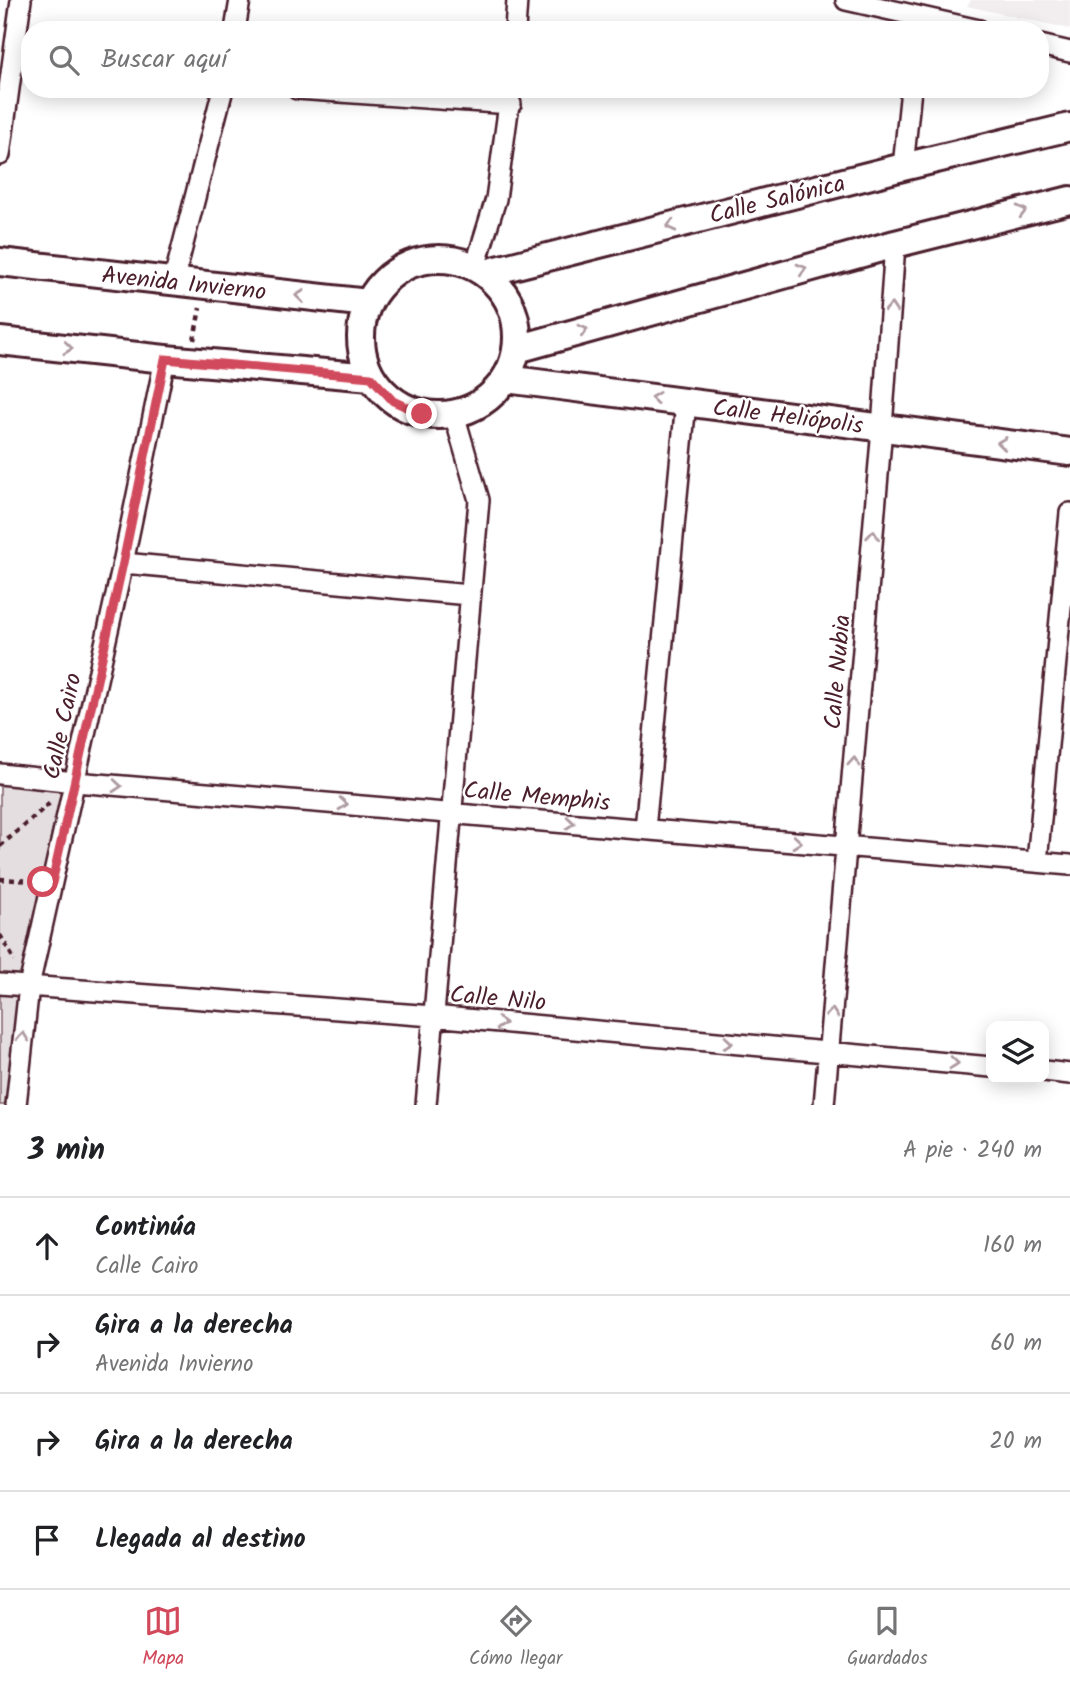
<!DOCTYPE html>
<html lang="es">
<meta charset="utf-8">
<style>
:root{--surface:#fff;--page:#f2f2f2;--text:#202124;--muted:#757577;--line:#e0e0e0;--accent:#d1495b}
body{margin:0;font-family:Kalam,sans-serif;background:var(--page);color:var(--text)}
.controls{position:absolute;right:21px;bottom:21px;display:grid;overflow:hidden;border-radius:14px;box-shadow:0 4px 18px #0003}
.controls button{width:63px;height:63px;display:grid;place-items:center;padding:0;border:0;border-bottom:2px solid var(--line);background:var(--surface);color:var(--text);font:35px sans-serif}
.stop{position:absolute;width:21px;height:21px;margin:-16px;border:5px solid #d1495b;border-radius:50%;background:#fff}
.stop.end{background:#d1495b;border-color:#fff;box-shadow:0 2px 7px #0008}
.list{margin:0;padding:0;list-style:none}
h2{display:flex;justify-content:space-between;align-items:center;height:91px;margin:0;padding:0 28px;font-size:30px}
h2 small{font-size:23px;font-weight:400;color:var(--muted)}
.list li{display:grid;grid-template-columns:46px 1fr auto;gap:21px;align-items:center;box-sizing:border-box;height:98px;padding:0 28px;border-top:2px solid var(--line)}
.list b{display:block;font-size:26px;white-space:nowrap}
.list p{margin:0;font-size:23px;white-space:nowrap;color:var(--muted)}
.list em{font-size:23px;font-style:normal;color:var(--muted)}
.icon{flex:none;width:38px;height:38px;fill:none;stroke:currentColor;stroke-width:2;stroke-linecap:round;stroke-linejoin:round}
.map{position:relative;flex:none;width:1070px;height:1105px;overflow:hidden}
.search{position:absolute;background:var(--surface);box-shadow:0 4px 18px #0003;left:21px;right:21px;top:21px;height:77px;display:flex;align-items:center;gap:18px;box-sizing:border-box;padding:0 24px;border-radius:28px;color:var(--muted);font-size:26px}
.sheet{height:483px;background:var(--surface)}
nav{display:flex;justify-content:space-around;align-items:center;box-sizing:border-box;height:98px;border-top:2px solid var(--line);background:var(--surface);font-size:19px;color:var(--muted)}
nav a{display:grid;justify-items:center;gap:4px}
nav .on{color:var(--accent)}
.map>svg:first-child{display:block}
.built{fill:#f2eeef}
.green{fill:#e5dee0;stroke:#987e86;stroke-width:2}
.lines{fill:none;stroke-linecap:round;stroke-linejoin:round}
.minor-casing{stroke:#4a1f2b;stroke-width:24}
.secondary-casing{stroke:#4a1f2b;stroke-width:32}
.path{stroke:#4a1f2b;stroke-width:4.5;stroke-dasharray:5 5;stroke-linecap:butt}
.minor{stroke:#fff;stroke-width:19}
.secondary{stroke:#fff;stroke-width:26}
.oneway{stroke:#ae9aa0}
.route{stroke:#d1495b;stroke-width:9}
.labels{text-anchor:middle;stroke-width:5;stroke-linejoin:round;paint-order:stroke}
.street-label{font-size:24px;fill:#4a1f2b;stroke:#fff}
</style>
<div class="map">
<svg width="1070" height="1105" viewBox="0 0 1070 1105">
<rect width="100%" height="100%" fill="#fff"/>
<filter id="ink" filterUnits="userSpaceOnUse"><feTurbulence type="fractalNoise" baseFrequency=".0143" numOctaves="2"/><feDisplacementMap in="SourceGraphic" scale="14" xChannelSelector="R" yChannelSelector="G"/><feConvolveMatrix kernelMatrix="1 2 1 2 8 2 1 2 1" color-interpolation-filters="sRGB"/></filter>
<g filter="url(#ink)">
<path class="built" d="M971,0h99v29l-103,-23z"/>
<path class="green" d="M0,782l68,7 -42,189 -26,-2z
M0,988l25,2 -12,115h-13z"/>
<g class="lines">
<defs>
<path id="minor" d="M846,0l133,30
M235,30l5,-30
M515,30l2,-30
M1040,45l30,7
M297,89l214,15
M0,155l21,-155
M903,167l8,-78
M475,267l21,-68 15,-110
M173,283l50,-194
M123,563l346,32
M0,774l75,8 995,83
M645,829l41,-427
M1037,862l33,-349
M0,984l433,32 558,51
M1044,1071l26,3
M16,1105l13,-119 94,-423 42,-204
M426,1105l53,-605 -25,-86
M824,1105l58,-677 13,-184"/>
<path id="secondary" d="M361 337a78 78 0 1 1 156 0a78 78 0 1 1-156 0Z
M0,262l368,41
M485,273l418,-106 167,-40
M0,341l165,18 206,18
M517,349l378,-105 175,-44
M506,379l564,73"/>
</defs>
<use href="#minor" class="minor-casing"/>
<use href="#secondary" class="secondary-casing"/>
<path class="path" d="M194,340l6,-32
M0,846l50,-43
M0,879l34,2
M0,935l15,26"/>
<use href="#minor" class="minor"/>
<use href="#secondary" class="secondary"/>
</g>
<defs><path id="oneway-chevron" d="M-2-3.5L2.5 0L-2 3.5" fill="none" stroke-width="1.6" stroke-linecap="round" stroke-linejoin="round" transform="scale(1.75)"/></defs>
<g class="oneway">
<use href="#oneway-chevron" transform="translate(1022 211) rotate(-14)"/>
<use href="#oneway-chevron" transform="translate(671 226) rotate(166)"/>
<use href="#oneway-chevron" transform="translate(802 269) rotate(-16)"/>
<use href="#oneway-chevron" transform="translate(300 296) rotate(-174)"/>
<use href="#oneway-chevron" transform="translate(891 308) rotate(-86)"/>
<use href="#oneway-chevron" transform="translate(583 330) rotate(-16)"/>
<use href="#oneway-chevron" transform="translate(68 348) rotate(6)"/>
<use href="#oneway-chevron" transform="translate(655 398) rotate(-173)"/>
<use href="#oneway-chevron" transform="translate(1002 443) rotate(-173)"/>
<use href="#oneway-chevron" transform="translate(873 535) rotate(-85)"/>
<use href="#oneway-chevron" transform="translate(854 762) rotate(-85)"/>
<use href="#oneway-chevron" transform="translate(117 786) rotate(5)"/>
<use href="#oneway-chevron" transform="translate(343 804) rotate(5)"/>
<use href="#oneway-chevron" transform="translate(570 823) rotate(5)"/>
<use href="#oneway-chevron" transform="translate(797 842) rotate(5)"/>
<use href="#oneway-chevron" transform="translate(832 1013) rotate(-85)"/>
<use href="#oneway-chevron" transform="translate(501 1023) rotate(5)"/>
<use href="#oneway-chevron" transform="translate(23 1037) rotate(-84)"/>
<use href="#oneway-chevron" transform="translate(728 1043) rotate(5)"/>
<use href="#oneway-chevron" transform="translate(954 1063) rotate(5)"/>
</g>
</g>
<g class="lines" filter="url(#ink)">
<path class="route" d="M43,882l9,1 71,-320 42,-204 206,18 22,24 29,13"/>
</g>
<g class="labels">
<g class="street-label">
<text transform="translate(777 199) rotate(-14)" y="8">Calle Salónica</text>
<text transform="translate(184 283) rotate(6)" y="8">Avenida Invierno</text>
<text transform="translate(788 416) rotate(7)" y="8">Calle Heliópolis</text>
<text transform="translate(837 672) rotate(-85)" y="8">Calle Nubia</text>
<text transform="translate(62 726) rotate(-78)" y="8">Calle Cairo</text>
<text transform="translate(537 796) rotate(5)" y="8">Calle Memphis</text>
<text transform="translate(498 998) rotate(5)" y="8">Calle Nilo</text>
</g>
</g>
</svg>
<div class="controls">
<button><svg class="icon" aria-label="layers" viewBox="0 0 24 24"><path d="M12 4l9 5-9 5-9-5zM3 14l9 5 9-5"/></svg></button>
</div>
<div class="stop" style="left:43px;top:882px"></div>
<div class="stop end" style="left:422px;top:414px"></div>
<div class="search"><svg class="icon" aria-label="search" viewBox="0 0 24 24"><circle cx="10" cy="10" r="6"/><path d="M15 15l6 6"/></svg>Buscar aquí</div>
</div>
<section class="sheet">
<h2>3 min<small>A pie · 240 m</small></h2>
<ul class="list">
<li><svg class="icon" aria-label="ahead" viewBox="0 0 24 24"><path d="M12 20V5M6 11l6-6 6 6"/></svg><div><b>Continúa</b><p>Calle Cairo</p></div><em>160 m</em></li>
<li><svg class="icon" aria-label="right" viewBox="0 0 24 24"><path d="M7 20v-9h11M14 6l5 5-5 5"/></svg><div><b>Gira a la derecha</b><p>Avenida Invierno</p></div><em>60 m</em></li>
<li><svg class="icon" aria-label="right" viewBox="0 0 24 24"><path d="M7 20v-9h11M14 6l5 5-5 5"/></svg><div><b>Gira a la derecha</b></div><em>20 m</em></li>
<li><svg class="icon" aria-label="arrive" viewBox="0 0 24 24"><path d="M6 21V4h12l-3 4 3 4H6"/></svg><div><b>Llegada al destino</b></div></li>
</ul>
</section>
<nav>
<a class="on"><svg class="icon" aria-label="map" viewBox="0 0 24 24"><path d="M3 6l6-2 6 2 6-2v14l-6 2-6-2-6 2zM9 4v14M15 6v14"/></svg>Mapa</a>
<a><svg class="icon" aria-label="directions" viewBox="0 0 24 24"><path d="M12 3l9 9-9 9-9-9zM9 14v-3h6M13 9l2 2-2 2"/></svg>Cómo llegar</a>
<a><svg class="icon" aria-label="saved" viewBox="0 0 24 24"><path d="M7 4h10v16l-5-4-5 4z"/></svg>Guardados</a>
</nav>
